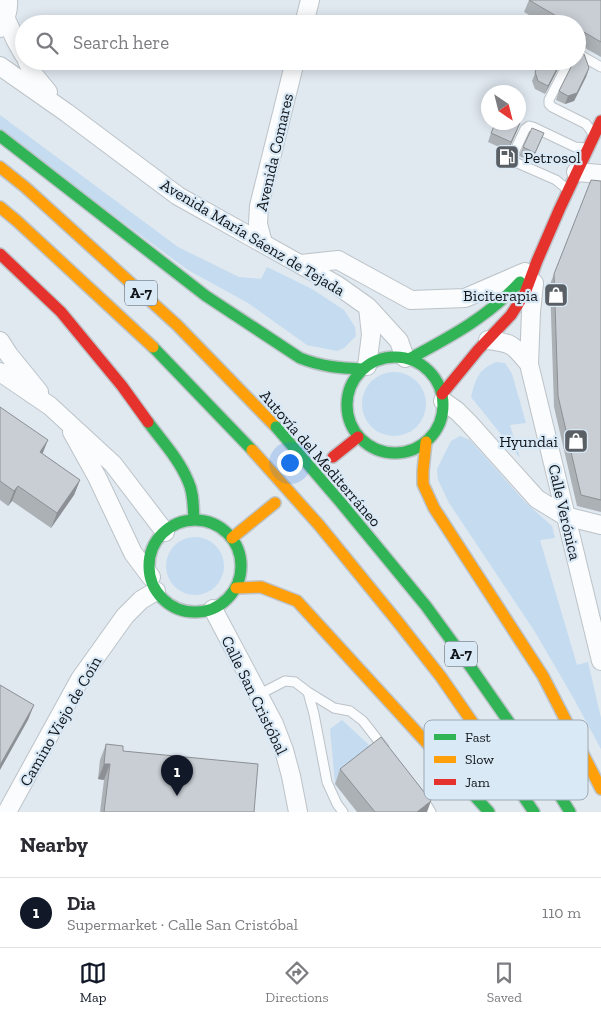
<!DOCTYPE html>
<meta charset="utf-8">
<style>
:root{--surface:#fff;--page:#f7f7f7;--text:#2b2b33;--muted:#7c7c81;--line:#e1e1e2;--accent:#111827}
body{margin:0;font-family:"Zilla Slab",serif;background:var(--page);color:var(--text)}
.compass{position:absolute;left:481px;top:85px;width:45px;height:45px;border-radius:50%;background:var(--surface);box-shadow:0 2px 12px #0003;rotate:145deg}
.you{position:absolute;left:289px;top:462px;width:18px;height:18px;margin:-12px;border:4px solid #fff;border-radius:50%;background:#1a73e8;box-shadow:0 0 0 8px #1a73e833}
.badge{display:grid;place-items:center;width:32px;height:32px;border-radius:50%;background:var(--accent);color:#fff;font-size:16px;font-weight:700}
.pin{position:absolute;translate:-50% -41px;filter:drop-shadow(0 1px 2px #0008)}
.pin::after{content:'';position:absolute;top:26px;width:18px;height:15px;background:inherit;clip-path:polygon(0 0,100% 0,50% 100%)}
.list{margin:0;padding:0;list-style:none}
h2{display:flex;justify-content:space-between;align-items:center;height:65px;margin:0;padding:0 20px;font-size:21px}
h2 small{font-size:16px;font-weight:400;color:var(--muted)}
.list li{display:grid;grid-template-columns:32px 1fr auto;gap:15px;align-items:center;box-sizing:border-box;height:70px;padding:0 20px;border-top:1px solid var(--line)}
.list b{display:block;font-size:19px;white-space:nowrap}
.list p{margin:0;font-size:16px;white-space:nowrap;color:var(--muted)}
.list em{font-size:16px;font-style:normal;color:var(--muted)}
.icon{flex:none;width:28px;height:28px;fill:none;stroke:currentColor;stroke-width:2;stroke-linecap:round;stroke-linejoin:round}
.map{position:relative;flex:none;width:601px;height:812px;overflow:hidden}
.search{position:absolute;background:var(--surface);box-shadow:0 2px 12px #0003;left:15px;right:15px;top:15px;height:55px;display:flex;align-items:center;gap:12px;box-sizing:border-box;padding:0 18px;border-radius:28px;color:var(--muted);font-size:19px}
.sheet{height:135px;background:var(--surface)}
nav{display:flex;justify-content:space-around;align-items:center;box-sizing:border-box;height:70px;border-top:1px solid var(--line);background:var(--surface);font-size:14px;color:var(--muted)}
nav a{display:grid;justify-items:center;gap:2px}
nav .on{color:var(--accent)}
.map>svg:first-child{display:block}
.green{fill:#c4dbf0}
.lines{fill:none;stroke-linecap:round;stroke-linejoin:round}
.lane-casing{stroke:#bcc3c8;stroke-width:11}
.street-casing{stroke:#bcc3c8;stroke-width:20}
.fast-casing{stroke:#bcc3c8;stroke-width:14}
.slow-casing{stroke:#bcc3c8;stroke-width:14}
.jam-casing{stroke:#bcc3c8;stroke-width:14}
.lane{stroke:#fafcfd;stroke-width:9}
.street{stroke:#fafcfd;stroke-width:18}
.fast{stroke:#30b455;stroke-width:11}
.slow{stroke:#ff9f0a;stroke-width:11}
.jam{stroke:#e5322d;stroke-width:11}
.fast-bridge-casing{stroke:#bcc3c8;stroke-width:14;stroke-linecap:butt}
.slow-bridge-casing{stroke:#bcc3c8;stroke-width:14;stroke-linecap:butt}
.fast-bridge{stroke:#30b455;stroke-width:11}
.slow-bridge{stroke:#ff9f0a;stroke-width:11}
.wall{fill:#acb1b6}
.shaded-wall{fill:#8c9094}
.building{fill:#c8ced4;stroke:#8c9094}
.labels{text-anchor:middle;stroke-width:4.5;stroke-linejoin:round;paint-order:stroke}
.shield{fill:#dae9f6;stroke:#4d555c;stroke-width:1}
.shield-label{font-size:15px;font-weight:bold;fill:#10151a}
.street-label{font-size:16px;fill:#10151a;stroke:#dae9f6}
.poi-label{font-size:16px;fill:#10151a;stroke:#dae9f6;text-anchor:end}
.key{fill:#dae9f6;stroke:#9da9b4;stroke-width:1}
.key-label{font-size:14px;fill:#10151a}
</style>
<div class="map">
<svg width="601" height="812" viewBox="0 0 601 812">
<rect width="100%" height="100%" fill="#e0e8f0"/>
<path class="green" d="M0,115l178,132 61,30 22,2 6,-12 45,22 32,21 11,17 1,9 -12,12 -7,3 -30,-6 -59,-42 -60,-33 -188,-138z
M496,362l9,1 7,11 14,49 -16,2 10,33 -49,-61c5,-19 7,-27 25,-35z
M362 404a32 32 0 1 1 64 0a32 32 0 1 1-64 0Z
M460,436l10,4 55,62 27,24 3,12 -15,2 37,125 11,-3 13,56v31l-27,-50 -39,-67 -86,-129 -11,-23 -1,-11 14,-28z
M166 566a29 29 0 1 1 58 0a29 29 0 1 1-58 0Z
M342,720l26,24 7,9 -40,31 -5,-55z"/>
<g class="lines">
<defs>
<path id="lane" d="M577,55h3l21,12
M569,61l-20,39v4l3,3 34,17 6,8
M567,189l-11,-9 -41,-18 -3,-5 13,-28 4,-3 4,1 42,20 10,1
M308,692l26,16 16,3 13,10 21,27
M258,695l27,-14 10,1 13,10 6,22 13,68 10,22 6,8
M422,797l9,15"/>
<path id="street" d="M6,19l9,20 9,16
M304,24l6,-24
M0,28c6,-9 9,-17 8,-28
M27,61l7,14 14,17
M0,66l67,47 111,83 159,89 31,22 31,34 6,17
M576,172l25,2
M263,243l-5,-19 1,-18 36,-145
M301,264l37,-4 73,40 54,-2 60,-26
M534,283l-3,29 -2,52 72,297
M488,340c25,3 25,5 41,24
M0,341l9,14 30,37
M367,366l4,-31 -3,-28
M0,372l50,34 63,58 52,68
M443,401l14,10 11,11 69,77 28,17 36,9
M72,432l25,45 36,76 18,24
M213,609l61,115 10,26 7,26 7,36
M7,812l73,-133 45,-63 16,-16 15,-9"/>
<path id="fast" d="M0,136l206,160 94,62c23,9 39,10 63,11
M153,347l99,103
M347 405a48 48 0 1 1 96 0a48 48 0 1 1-96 0Z
M409,359c41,-22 79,-42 111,-77
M148,422c14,19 31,37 40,59 6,12 5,26 6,39
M342,504l84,102 46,63 85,122 13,21
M149 566a46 46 0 1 1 92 0a46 46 0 1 1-92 0Z
M477,729l57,83
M435,752l54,60"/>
<path id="slow" d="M0,167l25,20 152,138 99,102
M0,207l17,14 136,126
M426,442l-3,29v13l11,24 109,168 58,113
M319,525l79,97 43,55 36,52
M232,538l43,-35
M236,588l25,-1 36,14 138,151"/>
<path id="jam" d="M0,254l61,58 61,74 26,36
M442,394l36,-44 33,-35 14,-22 12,-32 23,-53 41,-87
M333,457l25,-20"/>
</defs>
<use href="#lane" class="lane-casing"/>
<use href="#street" class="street-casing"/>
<use href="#fast" class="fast-casing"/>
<use href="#slow" class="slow-casing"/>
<use href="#jam" class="jam-casing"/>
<use href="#lane" class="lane"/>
<use href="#street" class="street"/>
<use href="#fast" class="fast"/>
<use href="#slow" class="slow"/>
<use href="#jam" class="jam"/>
<defs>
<path id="fast-bridge" d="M276,427l66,77"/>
<path id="slow-bridge" d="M252,450l67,75"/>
</defs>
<use href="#fast-bridge" class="fast-bridge-casing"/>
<use href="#slow-bridge" class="slow-bridge-casing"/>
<use href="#fast-bridge" class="fast-bridge"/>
<use href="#slow-bridge" class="slow-bridge"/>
</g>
<path class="wall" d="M529,0h72v57l-23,-13 -1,3v-23h-33l-20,-12z
M540,61h22l-17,33 -10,-5 -3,-8z
M589,68l-3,9 -12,24 -9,3 -9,-4 3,-9z
M520,123l-12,28 -20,-9 3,-9z
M544,133l-12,28 -13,-5 4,-9z
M601,181v331l-24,-6 -23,-99 -4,-123 4,-10z
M0,407l43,47 37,26 -6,15 -23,33 -39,-27 -4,5 -8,-6z
M106,744l17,7 131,61h-154l4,-32 -6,-1 2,-19z
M340,769l87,43h-70l-22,-28z"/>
<path class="shaded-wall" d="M561,61h1l-17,33 3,-8z
M589,68l-3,9 -12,24 -9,3 3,-8z
M520,123l-3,8 -9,20 3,-9z
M48,440l-6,15 -2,-3z
M80,480l-6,15 -23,33 6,-15z
M18,486l-6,15 -4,5 6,-15z
M34,705l-6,15 -28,50v-5z
M104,764h6l-6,16 -6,-1z
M431,801l-4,11h-10z"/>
<path class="building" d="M529,0h72v42l-24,-14v-4h-7z
M577,33l3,7 -3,2z
M578,52l6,2 5,14 -12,25 -9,3 -9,-5 15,-30h3v-7z
M540,61h21l-13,25 -10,-5 -3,-9z
M496,122h22l2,1 -9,19 -20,-9z
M532,128l12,5 -9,20 -12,-6z
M591,180l10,1v319l-20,-5 -23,-99 -4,-122z
M0,407l48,33 -8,12 40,28 -23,33 -39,-27 -4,5 -14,-10z
M0,685l34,20 -34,60z
M381,737l50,64 -14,11h-42l-35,-43z
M106,744l17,2v5l135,13 -4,48h-150l6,-48h-6z"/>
<defs>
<symbol id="fuel-square" viewBox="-11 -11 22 22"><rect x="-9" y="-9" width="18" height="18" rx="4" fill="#595f65" stroke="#dae9f6"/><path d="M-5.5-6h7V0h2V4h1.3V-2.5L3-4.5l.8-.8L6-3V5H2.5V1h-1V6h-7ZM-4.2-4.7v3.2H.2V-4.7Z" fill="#fff"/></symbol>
<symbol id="shop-square" viewBox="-11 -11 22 22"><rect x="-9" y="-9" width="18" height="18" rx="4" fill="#595f65" stroke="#dae9f6"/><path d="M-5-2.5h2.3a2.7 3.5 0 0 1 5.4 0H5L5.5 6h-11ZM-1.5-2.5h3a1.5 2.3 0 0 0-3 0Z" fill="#fff"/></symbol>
</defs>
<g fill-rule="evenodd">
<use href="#fuel-square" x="493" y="143" width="28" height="28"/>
<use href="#shop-square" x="542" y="281" width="28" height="28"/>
<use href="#shop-square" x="562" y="427" width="28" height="28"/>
</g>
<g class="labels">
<g class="shield">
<rect x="125" y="280.5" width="32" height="25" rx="4"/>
<rect x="445" y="641.5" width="32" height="25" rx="4"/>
</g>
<g class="shield-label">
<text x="141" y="298">A-7</text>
<text x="461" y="659">A-7</text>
</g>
<g class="street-label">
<text transform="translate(274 152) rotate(-77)" y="6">Avenida Comares</text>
<text transform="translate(253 237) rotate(31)" y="6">Avenida María Sáenz de Tejada</text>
<text transform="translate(321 458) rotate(49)" y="6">Autovía del Mediterráneo</text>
<text transform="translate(565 512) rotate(77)" y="6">Calle Verónica</text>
<text transform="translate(255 695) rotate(64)" y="6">Calle San Cristóbal</text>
<text transform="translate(60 721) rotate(-60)" y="6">Camino Viejo de Coín</text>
</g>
<g class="poi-label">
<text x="524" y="163" text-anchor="start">Petrosol</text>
<text x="538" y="301">Biciterapia</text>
<text x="558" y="447">Hyundai</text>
</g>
</g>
<rect x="424" y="720" width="164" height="80" rx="8" class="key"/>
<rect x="434" y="734" width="22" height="6" fill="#30b455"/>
<rect x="434" y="756" width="22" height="7" fill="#ff9f0a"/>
<rect x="434" y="779" width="22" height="6" fill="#e5322d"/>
<g class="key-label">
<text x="465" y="742">Fast</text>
<text x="465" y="764">Slow</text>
<text x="465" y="787">Jam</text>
</g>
</svg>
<svg class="compass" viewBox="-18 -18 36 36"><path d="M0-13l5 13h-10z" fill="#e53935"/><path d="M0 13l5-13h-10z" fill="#7c7c81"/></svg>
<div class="you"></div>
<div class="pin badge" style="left:177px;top:796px">1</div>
<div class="search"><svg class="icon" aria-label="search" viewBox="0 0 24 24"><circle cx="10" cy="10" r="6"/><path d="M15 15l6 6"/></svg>Search here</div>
</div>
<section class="sheet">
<h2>Nearby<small></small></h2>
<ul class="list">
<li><span class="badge">1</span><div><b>Dia</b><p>Supermarket · Calle San Cristóbal</p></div><em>110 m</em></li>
</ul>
</section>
<nav>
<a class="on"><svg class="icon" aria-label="map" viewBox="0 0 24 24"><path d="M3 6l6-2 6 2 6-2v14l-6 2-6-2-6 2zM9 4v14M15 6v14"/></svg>Map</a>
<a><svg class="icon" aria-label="directions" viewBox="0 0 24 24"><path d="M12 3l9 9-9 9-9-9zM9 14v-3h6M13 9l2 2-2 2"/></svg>Directions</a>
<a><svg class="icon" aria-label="saved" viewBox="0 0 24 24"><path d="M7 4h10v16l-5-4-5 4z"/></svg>Saved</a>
</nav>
